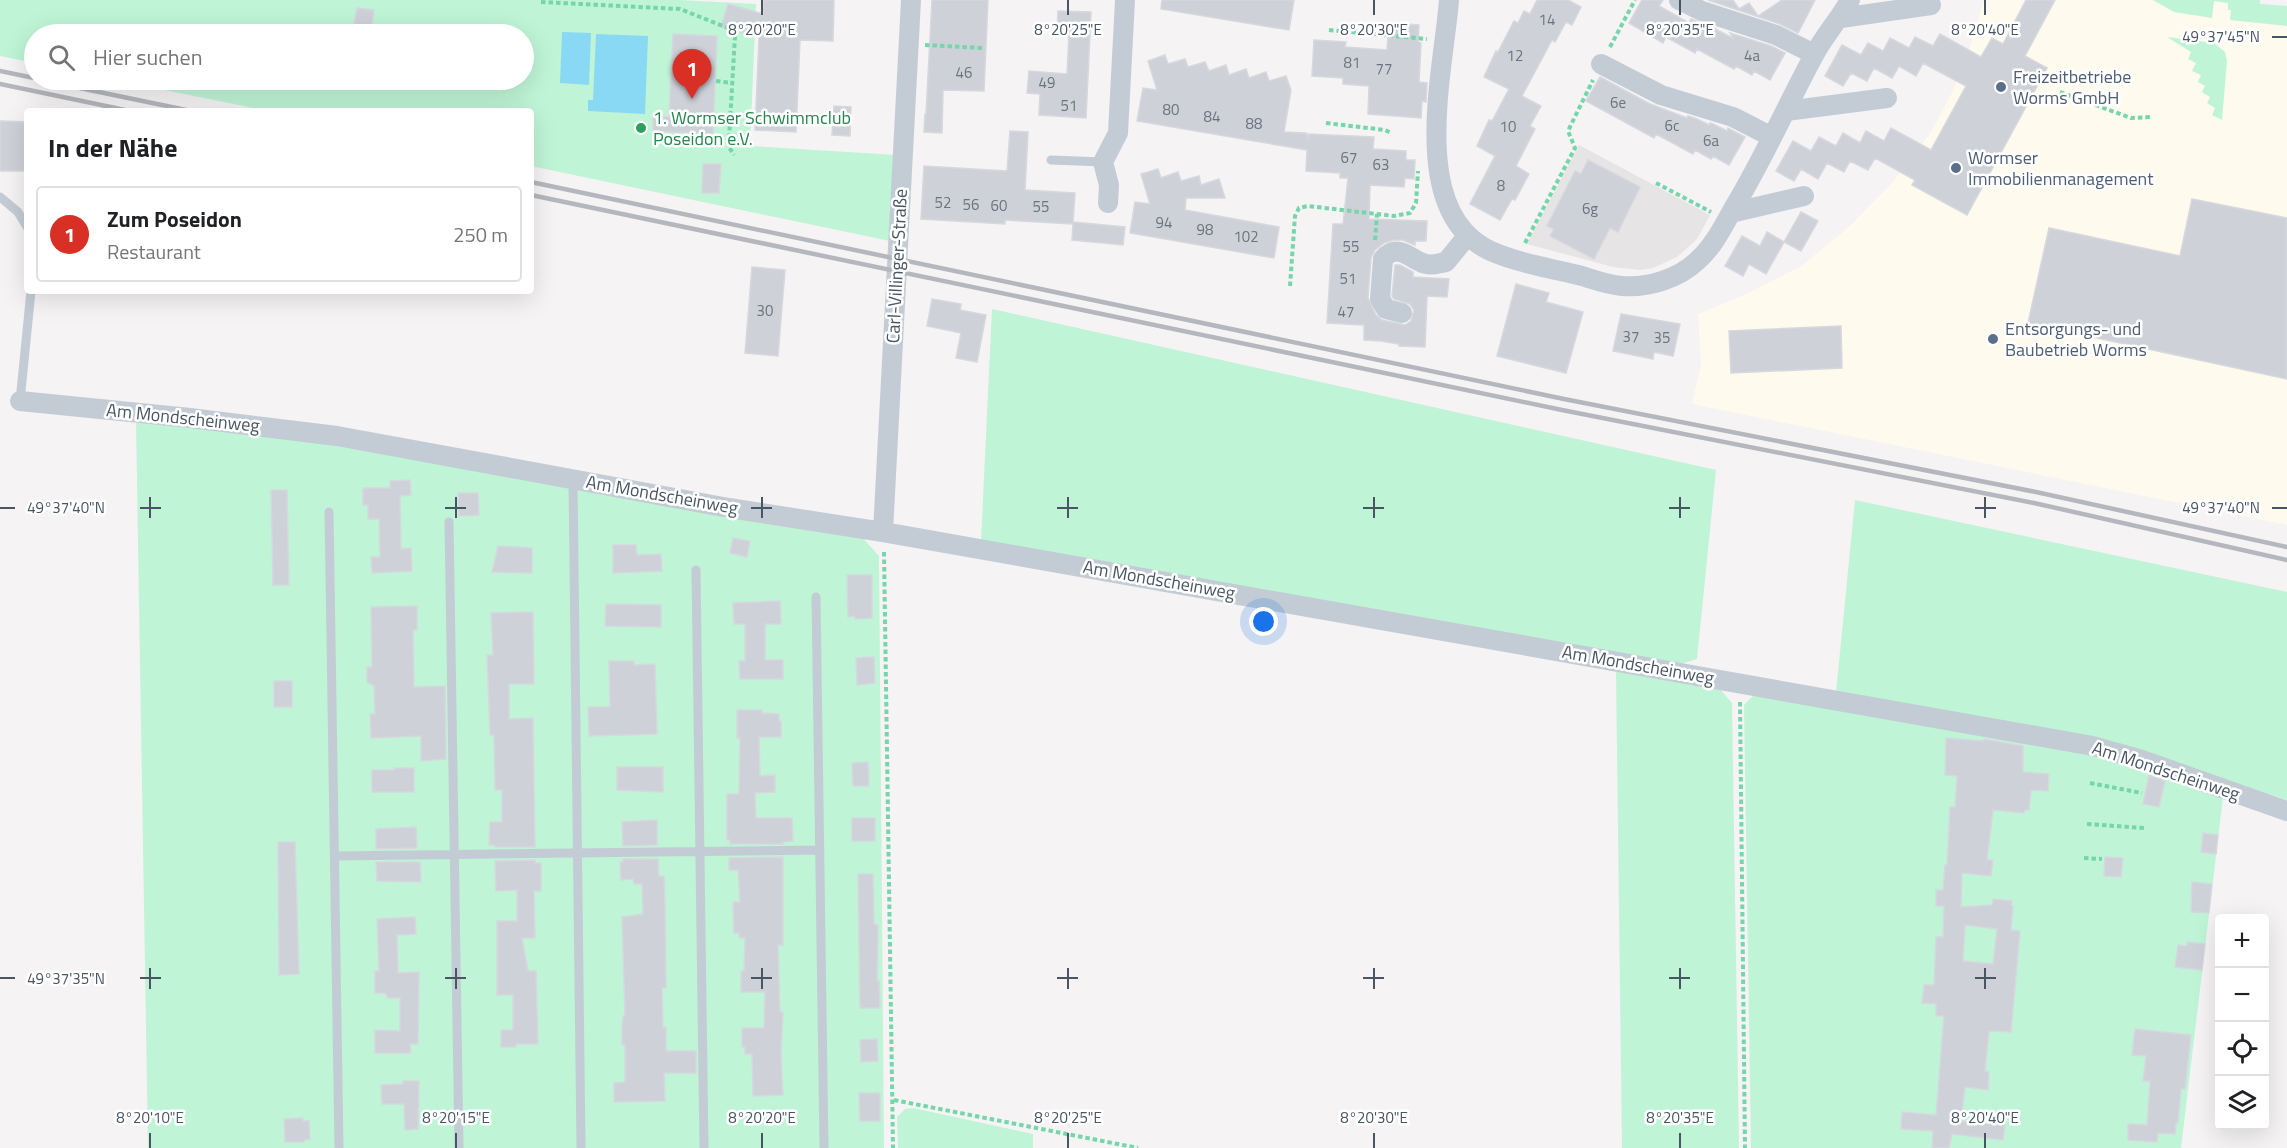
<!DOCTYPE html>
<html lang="de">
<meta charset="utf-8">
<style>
:root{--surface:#fff;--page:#f2f2f2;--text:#202124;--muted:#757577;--line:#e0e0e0;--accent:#d93025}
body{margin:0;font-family:"Titillium Web",sans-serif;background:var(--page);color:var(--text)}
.controls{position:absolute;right:18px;bottom:18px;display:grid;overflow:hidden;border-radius:6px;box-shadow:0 6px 24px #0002}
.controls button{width:54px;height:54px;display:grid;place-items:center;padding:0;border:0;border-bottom:2px solid var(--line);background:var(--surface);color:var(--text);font:30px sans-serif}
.you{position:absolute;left:1264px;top:622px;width:21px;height:21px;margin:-15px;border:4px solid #fff;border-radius:50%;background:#1a73e8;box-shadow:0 0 0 9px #1a73e833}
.badge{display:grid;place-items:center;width:39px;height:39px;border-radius:50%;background:var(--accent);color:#fff;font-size:20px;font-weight:700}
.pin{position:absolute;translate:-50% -50px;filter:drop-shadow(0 2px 3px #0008)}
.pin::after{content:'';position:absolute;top:32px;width:21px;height:18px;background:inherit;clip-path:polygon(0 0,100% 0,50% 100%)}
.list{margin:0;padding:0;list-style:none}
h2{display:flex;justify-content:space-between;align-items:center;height:78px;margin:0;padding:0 24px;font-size:26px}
h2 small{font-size:20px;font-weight:400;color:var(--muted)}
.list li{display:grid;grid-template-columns:39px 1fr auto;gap:18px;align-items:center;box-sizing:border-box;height:96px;margin:0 12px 12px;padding:0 12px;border:2px solid var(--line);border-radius:6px}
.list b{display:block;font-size:22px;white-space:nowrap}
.list p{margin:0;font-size:20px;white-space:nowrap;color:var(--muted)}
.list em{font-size:20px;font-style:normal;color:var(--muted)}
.icon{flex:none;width:33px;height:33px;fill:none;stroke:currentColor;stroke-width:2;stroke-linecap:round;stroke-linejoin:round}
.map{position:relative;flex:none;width:2287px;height:1148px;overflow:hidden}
.search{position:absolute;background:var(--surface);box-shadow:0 6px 24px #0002;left:24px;top:24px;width:510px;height:66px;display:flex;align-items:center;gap:15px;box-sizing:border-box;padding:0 21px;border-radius:33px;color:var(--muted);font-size:22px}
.panel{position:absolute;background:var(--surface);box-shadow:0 6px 24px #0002;left:24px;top:108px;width:510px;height:186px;border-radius:6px}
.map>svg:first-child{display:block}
.commercial{fill:#fefaed}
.education{fill:#e6e4e4}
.green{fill:#bff4d6}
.water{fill:#89d9f4}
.building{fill:#ced1d8;stroke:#d6d8de;stroke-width:1.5;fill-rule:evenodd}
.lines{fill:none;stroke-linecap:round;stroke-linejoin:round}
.path{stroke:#74d6aa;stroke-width:4;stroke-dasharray:4.5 3;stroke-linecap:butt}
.lane{stroke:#c3ccd5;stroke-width:9}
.street{stroke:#c3ccd5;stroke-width:20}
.rail{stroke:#b4b7bd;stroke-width:4.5}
.ticks{fill:none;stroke:#485562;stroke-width:2}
.service-dot{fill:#5c6f8a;stroke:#fff;stroke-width:2}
.leisure-dot{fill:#2e9e5b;stroke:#fff;stroke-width:2}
.labels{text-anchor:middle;stroke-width:5;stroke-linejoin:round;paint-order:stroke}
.number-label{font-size:15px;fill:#6a7480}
.service-label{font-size:18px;fill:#4e5e75;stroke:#fff;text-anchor:start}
.leisure-label{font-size:18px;fill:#27864d;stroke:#fff;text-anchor:start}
.street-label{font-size:18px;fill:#485562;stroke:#fff}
.ticks-label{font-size:15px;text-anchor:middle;fill:#485562;stroke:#fff;stroke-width:5;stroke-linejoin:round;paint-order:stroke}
</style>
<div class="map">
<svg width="2287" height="1148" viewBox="0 0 2287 1148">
<rect width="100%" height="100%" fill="#f5f3f3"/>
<path class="commercial" d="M1984,0h276l-1,12 28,3v510l-595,-121 9,-40 -3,-50 48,-20 55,-28 48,-39 41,-42 39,-50 22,-40 17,-42z"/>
<path class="education" d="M1579,145l131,70 -13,24 -20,18 -24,11 -13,2 -27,-3 -86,-23z"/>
<path class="green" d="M0,0h679l77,4 -6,142 146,9 -6,86 -359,-75v-55h-263l-153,-31h409v-46h-490v29l-34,-7z
M2153,0h107v4l27,2v20l-57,-6 1,-10h-3v-7l-14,-2 -2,17 -38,-6z
M2167,37l47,6 11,9 2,9 -5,59 -10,-5 3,-7 -8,-5 3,-6 -8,-5 3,-6 -7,-4 3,-7 -9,-4 4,-8 -8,-4 3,-7z
M992,309l724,161 -19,189 -19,6 -697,-124z
M136,421l142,14 583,101 18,20 5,592h-736z
M1855,500l432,92v208l-159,-52 -292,-55z
M1616,670l103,18 13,15 7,445h-117z
M1755,694l340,61 128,42 -42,351h-430l-7,-443z
M913,1108l120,26v14h-135l-1,-31 8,-8z"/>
<path class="water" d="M562,32l29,1 -2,52 -29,-2z
M596,34l52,2 -3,78 -57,-3v-11h5z"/>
<path class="building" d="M764,0h70l-1,41 -33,-1 -4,92 -41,-2 4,-93 -38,-10 7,-23 35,10z
M932,0h56l-4,91 -41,-1 -1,43 -18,-1 1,-18h1z
M1162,0h132l-5,30 -128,-21z
M1537,0h31l13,7 -9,18 -6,-3 -11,20 -3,-2 -30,56 19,10 -11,20 5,3 -19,37 13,8 -14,26 -3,-1 -12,21 -30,-16 25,-48 -18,-10 12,-26 3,1 17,-32 -25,-12 12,-26 2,1 16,-31 4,2 6,-12 6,3z
M1642,0h21l-4,6 30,17 2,-4 19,7 24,13 -4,-6 41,13 14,7 -15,27 -16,-9 -2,4 -16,-9 -2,3 -37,-20 -2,4 -29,-16 -3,6 -34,-20z
M1708,0h25l6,9 10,-6 9,13 24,-16h33l-17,33 -18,-9z
M2026,0h29l-30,56 22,12 -80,147 -55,-30 3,-5 -40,-22 -7,12 -18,-9 -6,11 -17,-9 -9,16 -17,-10 -7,12 -18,-10 17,-30 18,10 8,-14 17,9 7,-13 17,10 6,-12 18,10 7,-13 40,22 35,-64 -43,-23 -7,13 -17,-10 -7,12 -18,-10 -7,13 -16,-8 -8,13 -18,-10 17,-31 19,10 7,-12 15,8 7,-13 19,10 6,-11 18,9 7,-12 41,23 11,-19 11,6z
M357,8l17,2 -2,16 -18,-2z
M1058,11l33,1 -5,106 -47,-3 1,-21 -13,-1 2,-22 38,3 2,-41 -12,-1z
M1389,23l30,2 -1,17 3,1 -2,39 8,1 -1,19 -4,-1 -1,17 -53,-4 1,-28 -26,-2v-6l-31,-2 2,-36 32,2 -1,5 42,3z
M673,34l44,2 -4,98 -60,-3v-15l16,1z
M1165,55l3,9 17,-5 3,8 17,-5 4,9 17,-6 3,10 17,-6 3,9 17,-6 3,9 17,-5 5,14 -7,42 22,1 2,7v-6l66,3 -1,12 33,2v9h9l-1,19 -9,-1 -1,9 -34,-2 -1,34 58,2 -1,20h-11v4l-12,-5h-9l-10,3 -9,7 -4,8 -3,40 8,17 6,5 23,5 6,-4 3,-11 -4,-6 -16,-5 -2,-3 3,-31h5l13,7v5l36,2 -2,18 -20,-1 -2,51 -26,-1v-2l-18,-3 -17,-1v-15l-37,-2 6,-99h10l5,-46h-8v-5l-34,-2 1,-21 -170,-29 6,-33 14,2 -9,-29z
M1600,77l50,27 37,14 1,-2 9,3 12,6 1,-2 3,1 14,7 1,-3 17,9 -16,28 -16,-9 -2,3 -16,-9 -2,4 -37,-20 -2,4 -68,-37z
M834,106l17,1 -1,29 -18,-1z
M0,121l27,1v49h-27z
M1010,131l18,1 -3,58 50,3 -2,29 52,5 -2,18 -51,-5 1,-16 -68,-4v4l-84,-5 3,-53 83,5z
M1588,160l52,27 -22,45 -8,-4 -16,31 -44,-23 4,-7 -7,-3 28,-55 6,3z
M703,164h18l-2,29h-17z
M1158,169l3,9 17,-6 3,9 18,-5 2,9 18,-6 6,19h-39l-1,12 94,17 -5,31 -144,-25 5,-31 15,2 -9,-30z
M2192,199l95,19v161l-259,-56 21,-95 131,28z
M1801,212l17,9 -17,30 -17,-9z
M1767,232l17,10 -18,32 -17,-10 -6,12 -18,-10 17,-30 18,10z
M752,267l33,3 -7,86 -33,-3z
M1516,284l33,9 -3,9 37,10 -17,61 -69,-17z
M932,299l29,5 -1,6 26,5 -9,47 -21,-4 5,-25 -34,-7z
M1621,314l59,10 -7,32 -19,-4 -1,7 -40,-8z
M1841,326l1,42 -111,5 -2,-42z
M410,480l1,15 -11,1 1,53 10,-1 1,23 -40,2 -1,-16h9l-1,-38h-11v-14h-5v-17h27v-7z
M271,490h16l2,95h-16z
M458,493h20l1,22 -20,1z
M733,538l17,3 -3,16 -17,-4z
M613,545h23l1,10 24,-1 1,17 -49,2z
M498,546l34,2v25l-40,-1z
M847,575h25v43l-17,1v-3l-7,1z
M780,601l1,23h-16v36h18v19h-43l-1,-18h6v-37h-11l-1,-21z
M606,604l55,1v22l-56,-1z
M417,606v24h-4l1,57 31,-1 1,73 -25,2v-25l-50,2 -1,-24h5l-1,-28 -7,-4v-15h4l1,-2 -1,-58z
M533,612l1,72h-25v35l24,-1 2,129h-40v-2h-6l1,-23h12v-32h-7l-1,-55h-4l-3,-80h6l-2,-42z
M874,657l1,26 -18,2 -1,-27z
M609,661h25v4l21,-1 2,70 -68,2 -1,-29h22z
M274,681h18v26h-18z
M737,710h25v3l17,1v7h2v16h-22l1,39 15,-1v17l-20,1 1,25h36l1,23 -10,1v2h-53v-4h-3v-46h12l1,-56h-3z
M1946,738l37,3 1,-2 39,7v26l26,2 -1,17 -17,-1 -2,20h-4l-1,3 -31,-3 -6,50h6l-2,16 -29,-3 -1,34 31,-2 1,-6 19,2 -1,4 2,1 -2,24 9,1 -9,101 -22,-1 -4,40 4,1 -1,18 -23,-3 -4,34 44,3 -2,16 -51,-6 -3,14h-17l1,-17 -32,-2 1,-17 34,3 8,-99h-8v-12l-14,-1 2,-18h10l2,-48h7l1,-31h-8v-16h7l2,-25h2l3,-58h5l2,-31 -12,-1zM1965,925l32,4 -4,35 -30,-3z
M868,762l1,24h-16l-1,-23z
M617,767h46v25l-46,-2z
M394,768h20v24h-42v-22h22z
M2149,775l16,6 -6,26 -16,-3z
M852,818h23v23h-23z
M657,820v25l-34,1 -1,-24z
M416,827l1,21 -41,1v-20z
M2203,833l15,2 -2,19 -15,-2z
M278,842h17l4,132 -20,1z
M783,857v88h-5l2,67h3l-2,41 2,42 -30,1 -1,-42h-7v-7h-3v-19h22l1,-36h-24v-21h3l1,-33h-6v-5h-5l-1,-31h7l-2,-32h-9v-12z
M2105,857l18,1 -2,19 -17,-1z
M623,859h35l1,17h5l1,28 1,84h-4l1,39h3v24h30v22h-32l1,28 -51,1v-19l11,-1v-37h-3v-18l1,-11h2l-3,-99 21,-3 -1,-30h-8l-1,-5 -12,1 -1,-18h3z
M535,860v3h6v28h-7l1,47h-13l6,33h8l2,73h-22v3h-15v-17h12v-35h-16v-74h20v-31l-21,1 -1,-30z
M376,862h44l1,20 -44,-1z
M858,874h15l1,50 4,1 -1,56h2l1,27h-20z
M2192,882l20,2 -3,29 -18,-1z
M415,917l1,17 -19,1 1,38 21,-1 -1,72h-8l1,9h-36v-23l25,1v-33h-12l-3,-5h-10v-22h4l-2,-52z
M2187,942l18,2 -3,26 -27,-3 3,-22 9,1z
M2135,1029l56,6 -6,54h-4l-3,34h-2l-1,11 -17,-1 -1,9 -29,-2v-16l19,1 3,-44h-7l3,-25 -14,-1z
M877,1039l1,22 -17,1 -1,-22z
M403,1081h16l-1,48 -13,1 -1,-26h-22l-1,-19 22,-1z
M859,1093h21v28h-20z
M303,1118v3h6l1,18 -6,1v2h-19l-1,-23z"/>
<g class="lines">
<path class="path" d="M541,2l139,7 53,21 2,6 -6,103v8l5,8
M1329,30l98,9
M925,45l59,3
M1610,47l25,-47
M716,81l17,2
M2060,92l71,26 19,-1
M1326,123l59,7 6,3
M1656,183l55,29
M1375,240l2,-26
M1525,243l50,-95 -7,-17 25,-51
M1290,286l5,-70 4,-8 9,-2 86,10 16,-3 6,-10 2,-32
M884,552l9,596
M1740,702l5,446
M2090,783l52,10
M2087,824l57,4
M2084,858l18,1
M894,1100l244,48"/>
<path class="lane" d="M1051,160l52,2
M0,197l18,15 9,15
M20,401l11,-110
M573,480l8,668
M329,512l10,636
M449,522l10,626
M696,570l8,578
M816,597l8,551
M335,856l485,-6"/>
<path class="street" d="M1449,0c-5,68 -40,204 34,247 24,14 71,22 99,29 13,4 27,9 40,10 26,2 56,-7 75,-25 16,-14 26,-34 36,-52 30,-49 53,-102 80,-152 10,-20 26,-37 37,-57
M1679,0l23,11 74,24 38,19
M1841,18l90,-13
M1601,64l60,31 72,22 39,20
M1786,111l101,-13
M1108,203l1,-18 -6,-23 15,-29 7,-133
M1731,213l73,-17
M1402,313l-16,-4 -6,-10 3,-40c15,-18 29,2 43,5 7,2 13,-1 20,-2l22,-27
M20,401l170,17 147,18 392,72 154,24 1210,214 46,13 148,52
M883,532l28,-532"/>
<path class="rail" d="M0,71l34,7
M41,80l150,31
M0,84l130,27
M531,182l1033,217 472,93 251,55
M531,195l1031,215 472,93 253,57"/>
</g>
<path class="ticks" d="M762,0v15M1068,0v15M1374,0v15M1680,0v15M1985,0v15M2272,37h15M150,497v21M456,497v21M762,497v21M1068,497v21M1374,497v21M1680,497v21M1985,497v21M0,508h15M140,508h21M445,508h21M751,508h21M1057,508h21M1363,508h21M1669,508h21M1975,508h21M2272,508h15M150,968v21M456,968v21M762,968v21M1068,968v21M1374,968v21M1680,968v21M1985,968v21M0,978h15M140,978h21M445,978h21M751,978h21M1057,978h21M1363,978h21M1669,978h21M1975,978h21M150,1133v15M456,1133v15M762,1133v15M1068,1133v15M1374,1133v15M1680,1133v15M1985,1133v15"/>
<g class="service-dot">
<circle cx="2001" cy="87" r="6"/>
<circle cx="1956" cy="168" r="6"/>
<circle cx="1993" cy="339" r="6"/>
</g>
<circle class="leisure-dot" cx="641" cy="128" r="6"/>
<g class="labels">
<g class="number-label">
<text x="1547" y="25">14</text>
<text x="1515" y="61">12</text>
<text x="1752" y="61">4a</text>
<text x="1352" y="68">81</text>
<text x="1384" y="74">77</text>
<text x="964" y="78">46</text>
<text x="1047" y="88">49</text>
<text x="1618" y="108">6e</text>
<text x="1069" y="111">51</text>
<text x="1171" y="115">80</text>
<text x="1212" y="122">84</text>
<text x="1254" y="129">88</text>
<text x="1672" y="131">6c</text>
<text x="1508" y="132">10</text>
<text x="1711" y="146">6a</text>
<text x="1349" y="163">67</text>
<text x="1381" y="170">63</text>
<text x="1501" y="191">8</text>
<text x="943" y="208">52</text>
<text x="971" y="210">56</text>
<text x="999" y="211">60</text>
<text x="1041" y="212">55</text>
<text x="1590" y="214">6g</text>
<text x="1164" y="228">94</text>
<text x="1205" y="235">98</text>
<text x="1246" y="242">102</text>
<text x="1351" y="252">55</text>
<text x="1348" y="284">51</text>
<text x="765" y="316">30</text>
<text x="1346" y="317">47</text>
<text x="1631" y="342">37</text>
<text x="1662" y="343">35</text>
</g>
<g class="service-label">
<text x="2013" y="83">Freizeitbetriebe<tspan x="2013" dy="21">Worms GmbH</tspan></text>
<text x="1968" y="164">Wormser<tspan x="1968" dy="21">Immobilienmanagement</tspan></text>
<text x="2005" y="335">Entsorgungs- und<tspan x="2005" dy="21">Baubetrieb Worms</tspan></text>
</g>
<g class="leisure-label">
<text x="653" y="124">1. Wormser Schwimmclub<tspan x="653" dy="21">Poseidon e.V.</tspan></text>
</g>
<g class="street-label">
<text transform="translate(897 266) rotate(-87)" y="6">Carl-Villinger-Straße</text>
<text transform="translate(183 418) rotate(6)" y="6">Am Mondscheinweg</text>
<text transform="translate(662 495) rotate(10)" y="6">Am Mondscheinweg</text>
<text transform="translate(1159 580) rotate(10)" y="6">Am Mondscheinweg</text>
<text transform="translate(1638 665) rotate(10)" y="6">Am Mondscheinweg</text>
<text transform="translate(2166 771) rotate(18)" y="6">Am Mondscheinweg</text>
</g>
</g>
<g class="ticks-label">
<text x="762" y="35">8°20'20"E</text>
<text x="1068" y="35">8°20'25"E</text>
<text x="1374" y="35">8°20'30"E</text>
<text x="1680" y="35">8°20'35"E</text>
<text x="1985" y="35">8°20'40"E</text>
<text x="2221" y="42">49°37'45"N</text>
<text x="66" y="513">49°37'40"N</text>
<text x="2221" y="513">49°37'40"N</text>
<text x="66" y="984">49°37'35"N</text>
<text x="150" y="1123">8°20'10"E</text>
<text x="456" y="1123">8°20'15"E</text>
<text x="762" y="1123">8°20'20"E</text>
<text x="1068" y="1123">8°20'25"E</text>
<text x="1374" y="1123">8°20'30"E</text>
<text x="1680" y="1123">8°20'35"E</text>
<text x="1985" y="1123">8°20'40"E</text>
</g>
</svg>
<div class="controls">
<button>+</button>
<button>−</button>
<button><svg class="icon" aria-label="locate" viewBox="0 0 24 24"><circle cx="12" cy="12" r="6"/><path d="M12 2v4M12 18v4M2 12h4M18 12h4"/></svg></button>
<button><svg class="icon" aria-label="layers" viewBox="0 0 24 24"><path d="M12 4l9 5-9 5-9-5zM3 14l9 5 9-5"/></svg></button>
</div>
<div class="you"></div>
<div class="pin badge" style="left:692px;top:99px">1</div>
<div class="search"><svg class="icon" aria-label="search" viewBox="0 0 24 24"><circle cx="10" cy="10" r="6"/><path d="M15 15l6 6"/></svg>Hier suchen</div>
<section class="panel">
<h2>In der Nähe<small></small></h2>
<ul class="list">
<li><span class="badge">1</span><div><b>Zum Poseidon</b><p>Restaurant</p></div><em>250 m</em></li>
</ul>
</section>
</div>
